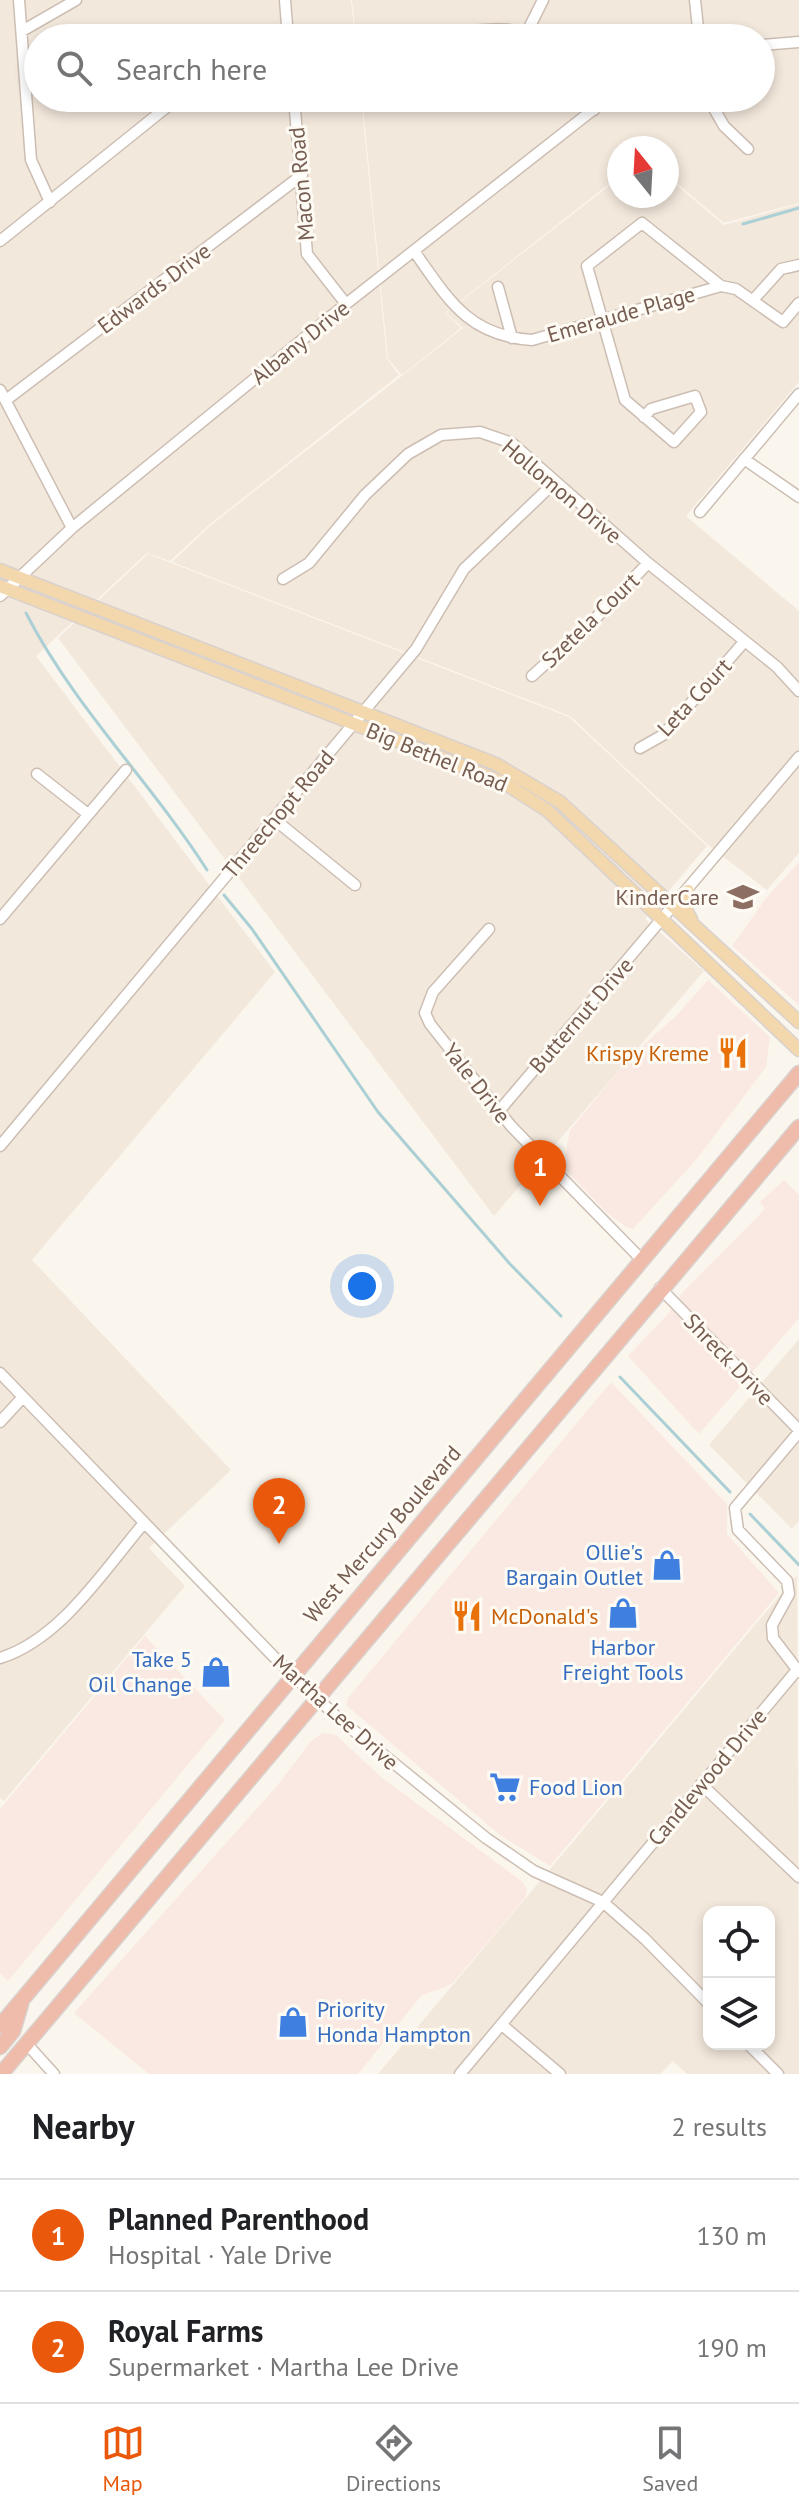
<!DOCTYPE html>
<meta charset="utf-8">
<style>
:root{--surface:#fff;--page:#f6f6f6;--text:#202124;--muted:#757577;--line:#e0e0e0;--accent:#ea580c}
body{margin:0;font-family:"PT Sans",sans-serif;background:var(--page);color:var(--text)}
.controls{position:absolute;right:24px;bottom:24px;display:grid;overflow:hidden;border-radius:16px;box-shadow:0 4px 12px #0003}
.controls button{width:72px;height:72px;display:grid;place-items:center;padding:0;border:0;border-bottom:2px solid var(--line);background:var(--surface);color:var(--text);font:40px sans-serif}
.compass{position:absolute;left:607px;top:136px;width:72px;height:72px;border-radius:50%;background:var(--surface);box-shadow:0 4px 12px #0003;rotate:342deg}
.you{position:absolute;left:362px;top:1286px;width:28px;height:28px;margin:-20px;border:6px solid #fff;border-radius:50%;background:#1a73e8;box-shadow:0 0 0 12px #1a73e833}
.badge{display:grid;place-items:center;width:52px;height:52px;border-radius:50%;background:var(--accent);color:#fff;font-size:26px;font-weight:700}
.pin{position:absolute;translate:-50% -66px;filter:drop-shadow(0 2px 4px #0008)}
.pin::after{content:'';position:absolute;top:42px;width:28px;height:24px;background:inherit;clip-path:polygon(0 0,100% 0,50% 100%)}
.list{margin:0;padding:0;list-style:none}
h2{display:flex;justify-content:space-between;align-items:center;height:104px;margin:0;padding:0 32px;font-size:34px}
h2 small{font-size:26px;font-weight:400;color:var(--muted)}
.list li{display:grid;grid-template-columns:52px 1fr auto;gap:24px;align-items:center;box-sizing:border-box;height:112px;padding:0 32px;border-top:2px solid var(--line)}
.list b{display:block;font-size:30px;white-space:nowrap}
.list p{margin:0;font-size:26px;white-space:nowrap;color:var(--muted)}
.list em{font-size:26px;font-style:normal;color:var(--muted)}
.icon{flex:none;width:44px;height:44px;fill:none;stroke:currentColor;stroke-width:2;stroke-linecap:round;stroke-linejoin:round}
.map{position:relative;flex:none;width:799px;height:2074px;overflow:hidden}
.search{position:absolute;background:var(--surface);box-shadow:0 4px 12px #0003;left:24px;right:24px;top:24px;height:88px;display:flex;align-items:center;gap:20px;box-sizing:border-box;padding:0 28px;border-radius:44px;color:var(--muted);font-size:30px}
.sheet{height:328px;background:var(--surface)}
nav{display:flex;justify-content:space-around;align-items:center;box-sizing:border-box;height:112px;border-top:2px solid var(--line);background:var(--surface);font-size:22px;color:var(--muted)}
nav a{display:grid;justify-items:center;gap:4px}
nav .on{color:var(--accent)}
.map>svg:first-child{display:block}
.residential{fill:#f3e8dc;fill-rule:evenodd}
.commercial{fill:#fae9e2}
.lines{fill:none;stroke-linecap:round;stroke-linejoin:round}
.stream{stroke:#aacfd5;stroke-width:3}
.minor-casing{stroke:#cdbeb3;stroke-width:13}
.major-casing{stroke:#d9d2ce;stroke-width:15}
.highway-casing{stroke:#d9d2ce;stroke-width:17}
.minor{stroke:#fff;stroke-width:10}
.major{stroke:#f3d7ad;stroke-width:12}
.highway{stroke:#efbbab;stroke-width:14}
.labels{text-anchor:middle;stroke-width:6;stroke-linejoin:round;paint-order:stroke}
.street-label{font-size:22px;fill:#765d51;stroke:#fefaf4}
.education-label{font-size:22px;fill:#785e54;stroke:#fefaf4;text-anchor:end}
.food-label{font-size:22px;fill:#c56008;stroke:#fefaf4;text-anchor:end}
.shop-label{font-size:22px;fill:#366cbe;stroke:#fefaf4;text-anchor:end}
</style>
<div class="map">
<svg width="799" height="2074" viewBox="0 0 799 2074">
<rect width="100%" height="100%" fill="#fbf6ed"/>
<path class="residential" d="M0,0h351l4,38h-317v60h323l26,261 12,16 -190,150 -39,36 -23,-8 -111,103 239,316 -243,288 199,210 -82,78 36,38 -181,215 -4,-3z
M352,0h447v203l-75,20 -57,-48v-27h-48v28l-174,137 16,15 -59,47 -14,-16 -26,-261h399v-60h-405z
M667,177l57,48 75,-21v178l-113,134 113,95v242l-32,37 -59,-45 -138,-129 -398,-154 38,-36 253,-198 -17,-15 173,-135v18h48z
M148,554l421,163 138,129 -62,73 59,52 -210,245 -436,-578z
M799,1339v182l-7,8 -83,-84z
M797,1575l2,499h-112l-14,-13 -13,13h-282zM709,1912h60v132h-60z"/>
<path class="commercial" d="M799,862v143l-67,-59 34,-48z
M708,980l62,57 -4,30 -70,93 -63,69 -7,-2 -19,-14 -44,-46 7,-37 62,-75 44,-39z
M784,1180l15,15v123l-100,116 -71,-78 40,-42 14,-21 83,-84 -5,-7z
M611,1382l116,122v30l52,59 -229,273 -50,-31 -154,-130 2,-7z
M145,1636l80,84 -217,261 -8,-8v-164z
M323,1733l13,2 45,42 142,105 4,8 -2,8 -73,86 -31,12 -63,78h-209l-75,-61 203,-227 35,-46z"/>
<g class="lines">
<path class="stream" d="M743,224l56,-16
M26,613c48,94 125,169 181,257
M224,895l28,34 126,183 132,152 51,52
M620,1377l110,115
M750,1514l49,51"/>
<defs>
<path id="minor" d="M19,0l12,160 19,42
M285,0l3,38
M695,0l4,38
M22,31l54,-31
M527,32l16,-32
M422,38c27,-3 91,-18 112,0
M761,45l38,-3
M294,98l13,156 39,50
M584,98l10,12
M708,98l16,28 24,23
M0,241l178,-143
M414,251c34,48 54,85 118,89l189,-54
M498,287l14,51
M754,299l27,-30 18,-4
M0,390l72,138
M6,400l296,-225
M644,417l7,-8 44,-13 6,16 -27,30 -49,-42 -38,-134 55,-43 79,63 15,3 47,33 16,-19
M744,459l55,38
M700,512l99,-118
M283,579l26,-16 56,-68 43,-41 33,-19 39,-3 32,11 136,120 129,104 22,24
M0,596l72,-68 274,-224 262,-206
M532,676l62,-56 54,-57
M640,748l23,-13 81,-93
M37,774l51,40
M274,819l81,66
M0,919l126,-149
M489,929l-56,63 -8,21 5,11 81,102 131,134
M499,1111l300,-354
M0,1146l416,-497 48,-80 90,-86
M660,1288l139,142
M0,1373l274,284 63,60 149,121 48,33 69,31 42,37 64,65
M0,1422l23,-25
M799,1432l-64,76 3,22 49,51 2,13 -17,31 1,13 26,34
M0,1658c61,-19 104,-88 144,-135
M701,1784l98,93
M502,2025l58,49
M26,2043l28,31
M748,2044l30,30
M460,2074l337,-404"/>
<path id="major" d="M0,570l496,194 64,38 239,220
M0,586l470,183 36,15 42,27 251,239
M688,891l-3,17 6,11"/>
<path id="highway" d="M0,2026l799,-953
M0,2047l13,-16 8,-27
M1,2074l798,-947"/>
</defs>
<use href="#minor" class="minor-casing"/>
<use href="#major" class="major-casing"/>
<use href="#highway" class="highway-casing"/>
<use href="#minor" class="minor"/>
<use href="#major" class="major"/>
<use href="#highway" class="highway"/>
</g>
<defs>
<symbol id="school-bare" viewBox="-9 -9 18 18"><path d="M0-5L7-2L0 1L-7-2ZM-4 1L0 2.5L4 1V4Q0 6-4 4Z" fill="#8d6e63" stroke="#fefaf4" stroke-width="2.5" paint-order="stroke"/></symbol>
<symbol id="restaurant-bare" viewBox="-9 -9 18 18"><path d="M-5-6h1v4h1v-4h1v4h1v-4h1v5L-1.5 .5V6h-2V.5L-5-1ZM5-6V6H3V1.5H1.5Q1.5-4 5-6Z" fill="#e8710a" stroke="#fefaf4" stroke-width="2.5" paint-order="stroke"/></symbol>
<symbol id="shop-bare" viewBox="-9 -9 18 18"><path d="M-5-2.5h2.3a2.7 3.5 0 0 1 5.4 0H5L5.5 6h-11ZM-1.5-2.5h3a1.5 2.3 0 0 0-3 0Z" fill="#3f7fe0" stroke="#fefaf4" stroke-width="2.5" paint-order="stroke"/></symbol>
<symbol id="supermarket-bare" viewBox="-9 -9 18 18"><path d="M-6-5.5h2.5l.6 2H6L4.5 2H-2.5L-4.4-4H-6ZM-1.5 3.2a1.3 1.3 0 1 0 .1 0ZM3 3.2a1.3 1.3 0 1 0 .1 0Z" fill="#3f7fe0" stroke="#fefaf4" stroke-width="2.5" paint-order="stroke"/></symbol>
</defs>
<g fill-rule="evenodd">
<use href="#school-bare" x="721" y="875" width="44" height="44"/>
<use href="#restaurant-bare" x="711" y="1031" width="44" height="44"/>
<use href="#shop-bare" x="645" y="1543" width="44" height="44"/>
<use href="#shop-bare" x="601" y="1591" width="44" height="44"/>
<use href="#restaurant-bare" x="445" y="1594" width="44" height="44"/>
<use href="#shop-bare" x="194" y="1650" width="44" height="44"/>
<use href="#supermarket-bare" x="483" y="1765" width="44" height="44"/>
<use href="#shop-bare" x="271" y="2000" width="44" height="44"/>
</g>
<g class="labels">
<g class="street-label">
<text transform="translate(301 184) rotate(-95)" y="8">Macon Road</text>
<text transform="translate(154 288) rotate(-37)" y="8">Edwards Drive</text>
<text transform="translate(621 314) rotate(-16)" y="8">Emeraude Plage</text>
<text transform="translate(300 342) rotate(-39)" y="8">Albany Drive</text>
<text transform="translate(562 491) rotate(40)" y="8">Hollomon Drive</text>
<text transform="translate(590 620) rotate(-44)" y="8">Szetela Court</text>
<text transform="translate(694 697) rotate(-47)" y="8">Leta Court</text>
<text transform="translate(437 757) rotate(22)" y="8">Big Bethel Road</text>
<text transform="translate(278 814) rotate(-50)" y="8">Threechopt Road</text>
<text transform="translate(581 1015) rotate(-49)" y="8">Butternut Drive</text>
<text transform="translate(477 1083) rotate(52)" y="8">Yale Drive</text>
<text transform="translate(729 1359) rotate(46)" y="8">Shreck Drive</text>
<text transform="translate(382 1534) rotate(-49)" y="8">West Mercury Boulevard</text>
<text transform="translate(336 1712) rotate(42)" y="8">Martha Lee Drive</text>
<text transform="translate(707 1777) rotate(-50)" y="8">Candlewood Drive</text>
</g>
<g class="education-label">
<text x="719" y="905">KinderCare</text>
</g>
<g class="food-label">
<text x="709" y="1061">Krispy Kreme</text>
<text x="491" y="1624" text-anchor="start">McDonald's</text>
</g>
<g class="shop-label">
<text x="643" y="1560">Ollie's<tspan x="643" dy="25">Bargain Outlet</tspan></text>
<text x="623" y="1655" text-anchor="middle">Harbor<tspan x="623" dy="25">Freight Tools</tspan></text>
<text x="192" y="1667">Take 5<tspan x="192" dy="25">Oil Change</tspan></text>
<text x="529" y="1795" text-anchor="start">Food Lion</text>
<text x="317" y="2017" text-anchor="start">Priority<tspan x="317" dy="25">Honda Hampton</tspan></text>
</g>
</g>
</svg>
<div class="controls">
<button><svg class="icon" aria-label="locate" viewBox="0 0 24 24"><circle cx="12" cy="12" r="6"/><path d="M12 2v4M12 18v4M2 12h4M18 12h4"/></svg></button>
<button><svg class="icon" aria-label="layers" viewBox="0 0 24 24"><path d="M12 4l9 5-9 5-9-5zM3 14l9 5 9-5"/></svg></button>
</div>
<svg class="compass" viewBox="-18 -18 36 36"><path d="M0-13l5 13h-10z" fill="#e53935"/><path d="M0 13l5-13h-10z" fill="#757577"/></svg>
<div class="you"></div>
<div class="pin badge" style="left:540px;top:1206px">1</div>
<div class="pin badge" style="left:279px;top:1544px">2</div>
<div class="search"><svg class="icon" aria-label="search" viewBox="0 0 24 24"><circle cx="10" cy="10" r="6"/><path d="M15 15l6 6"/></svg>Search here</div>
</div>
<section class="sheet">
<h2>Nearby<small>2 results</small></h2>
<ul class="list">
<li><span class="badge">1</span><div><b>Planned Parenthood</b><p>Hospital · Yale Drive</p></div><em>130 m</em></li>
<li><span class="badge">2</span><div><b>Royal Farms</b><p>Supermarket · Martha Lee Drive</p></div><em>190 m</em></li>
</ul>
</section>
<nav>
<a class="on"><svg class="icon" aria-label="map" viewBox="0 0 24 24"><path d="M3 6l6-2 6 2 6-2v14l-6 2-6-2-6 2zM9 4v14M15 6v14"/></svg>Map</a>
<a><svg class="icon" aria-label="directions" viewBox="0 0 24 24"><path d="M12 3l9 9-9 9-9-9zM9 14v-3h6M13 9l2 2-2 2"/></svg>Directions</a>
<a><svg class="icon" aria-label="saved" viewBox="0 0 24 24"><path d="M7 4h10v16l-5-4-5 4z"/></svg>Saved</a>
</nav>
